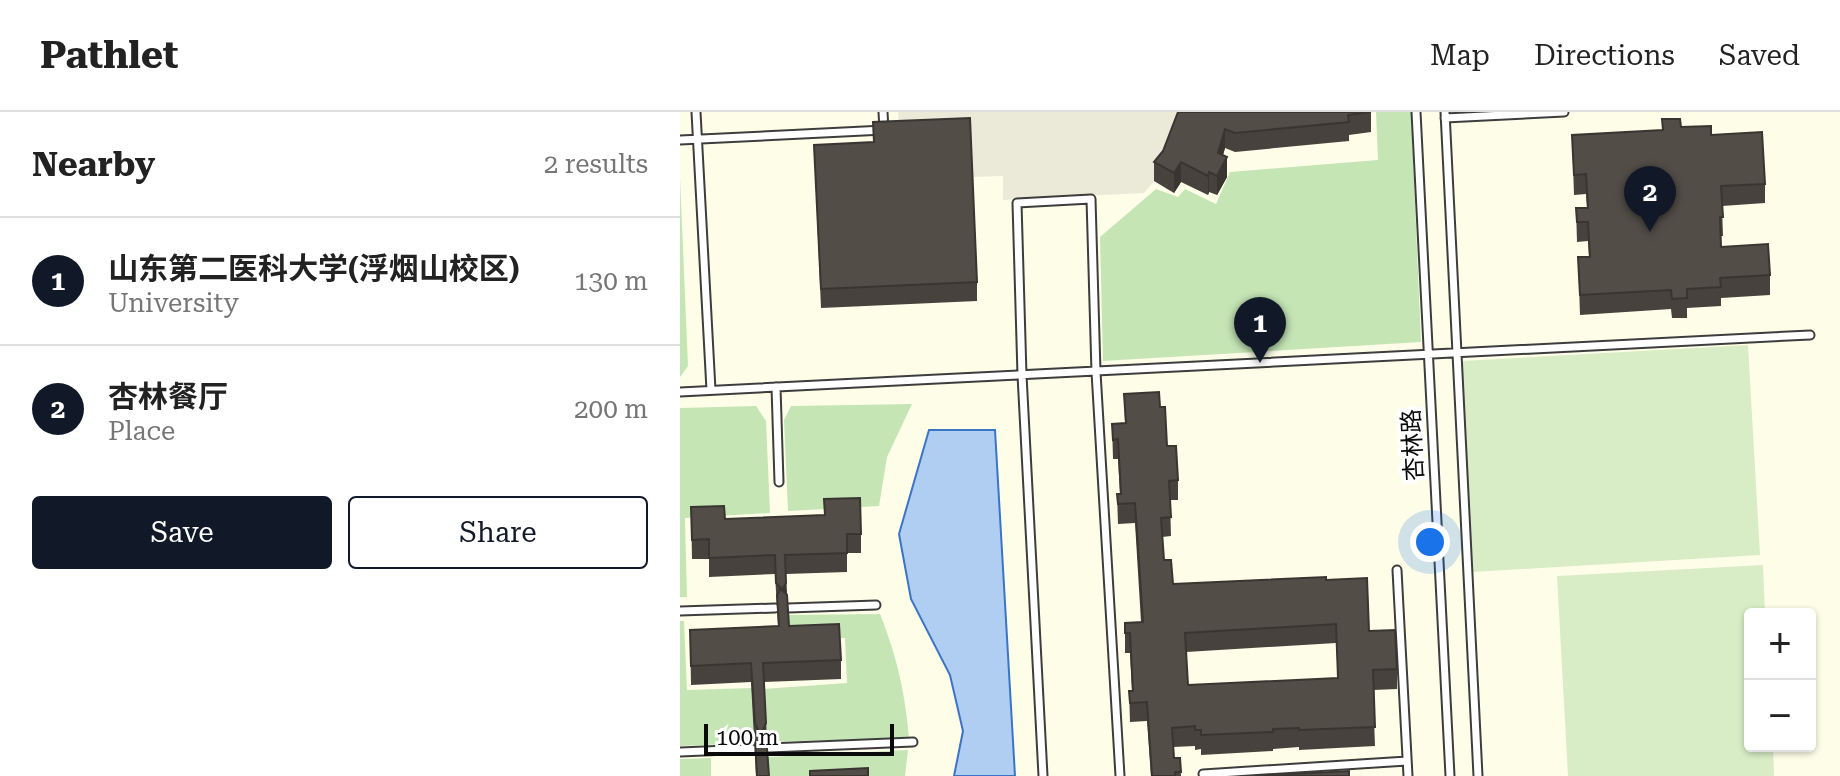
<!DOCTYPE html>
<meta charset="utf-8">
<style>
:root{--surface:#fff;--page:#f6f6f6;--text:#222;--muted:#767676;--line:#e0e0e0;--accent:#111827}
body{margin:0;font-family:"Roboto Serif","Noto Sans SC",serif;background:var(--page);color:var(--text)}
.controls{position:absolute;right:24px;bottom:24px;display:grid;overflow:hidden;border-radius:8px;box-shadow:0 2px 6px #0004}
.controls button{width:72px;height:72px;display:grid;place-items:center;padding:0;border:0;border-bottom:2px solid var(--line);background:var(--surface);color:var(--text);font:40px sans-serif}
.scale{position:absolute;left:24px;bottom:20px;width:190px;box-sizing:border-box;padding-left:8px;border:4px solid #0a0a0a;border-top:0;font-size:22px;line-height:28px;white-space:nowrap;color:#0a0a0a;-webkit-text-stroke:6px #fff;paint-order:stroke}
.you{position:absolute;left:750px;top:430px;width:28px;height:28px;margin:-20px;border:6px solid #fff;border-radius:50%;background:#1a73e8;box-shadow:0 0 0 12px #1a73e833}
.badge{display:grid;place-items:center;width:52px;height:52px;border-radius:50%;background:var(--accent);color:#fff;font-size:26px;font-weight:700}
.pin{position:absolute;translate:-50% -66px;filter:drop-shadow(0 2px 4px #0008)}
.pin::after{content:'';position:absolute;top:42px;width:28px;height:24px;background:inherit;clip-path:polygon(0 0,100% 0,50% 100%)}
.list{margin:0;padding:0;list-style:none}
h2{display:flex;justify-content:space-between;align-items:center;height:104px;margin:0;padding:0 32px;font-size:34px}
h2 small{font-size:26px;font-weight:400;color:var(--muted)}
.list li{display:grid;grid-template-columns:52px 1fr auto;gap:24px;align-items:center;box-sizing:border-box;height:128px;padding:0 32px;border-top:2px solid var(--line)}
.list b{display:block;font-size:30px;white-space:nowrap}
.list p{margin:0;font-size:26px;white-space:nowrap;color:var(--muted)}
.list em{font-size:26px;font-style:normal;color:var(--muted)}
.actions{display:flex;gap:16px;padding:24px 32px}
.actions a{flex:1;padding:18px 0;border:2px solid var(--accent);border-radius:8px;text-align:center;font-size:28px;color:var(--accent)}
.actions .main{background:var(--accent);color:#fff}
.map{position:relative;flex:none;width:1160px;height:664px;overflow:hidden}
header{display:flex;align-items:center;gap:48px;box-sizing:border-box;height:112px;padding:0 40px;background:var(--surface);border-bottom:2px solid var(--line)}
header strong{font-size:38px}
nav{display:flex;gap:44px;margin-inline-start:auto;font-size:28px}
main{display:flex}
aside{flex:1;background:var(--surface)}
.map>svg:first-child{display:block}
.green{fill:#c5e5b5}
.pitch{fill:#d8edc6}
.plaza{fill:#ebead9}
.water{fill:#b0cdf2;stroke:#3b74c5;stroke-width:2}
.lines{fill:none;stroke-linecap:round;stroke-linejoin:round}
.lane-casing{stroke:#3d3d3d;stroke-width:11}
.lane{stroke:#fff;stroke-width:7}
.wall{fill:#47423d;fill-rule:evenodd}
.shaded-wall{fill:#393632}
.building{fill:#524d47;stroke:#393632;stroke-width:2;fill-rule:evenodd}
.labels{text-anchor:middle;stroke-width:8;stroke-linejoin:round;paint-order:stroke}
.street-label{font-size:24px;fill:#0a0a0a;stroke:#fff}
</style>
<header>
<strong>Pathlet</strong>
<nav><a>Map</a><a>Directions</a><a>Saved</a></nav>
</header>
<main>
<aside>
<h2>Nearby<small>2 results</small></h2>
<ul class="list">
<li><span class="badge">1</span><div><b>山东第二医科大学(浮烟山校区)</b><p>University</p></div><em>130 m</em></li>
<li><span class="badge">2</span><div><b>杏林餐厅</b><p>Place</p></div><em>200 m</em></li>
</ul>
<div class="actions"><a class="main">Save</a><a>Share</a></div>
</aside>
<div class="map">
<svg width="1160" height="664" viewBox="0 0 1160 664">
<rect width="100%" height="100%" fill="#fefee8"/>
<path class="green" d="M696,0h35l10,230 -318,19 -3,-124 56,-48 22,8 7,-8 31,15 14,-32 148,-12z
M0,66l8,188 -8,11z
M232,292l-25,53 -8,49 -91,5 -4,-91 7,-14z
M76,294l10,15 4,92 -85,5 2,79h-7v-189z
M200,502c17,43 25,78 29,124l-143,4 -3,-53 84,-6 -2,-45 -56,2 -2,-25z
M0,509h4l3,69 65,-2 3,55 -75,3z
M228,638l-3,26h-137l-1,-19z
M31,646v18h-31v-17z"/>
<path class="pitch" d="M1068,233l12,210 -287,17 -12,-211z
M1083,453l2,49h-15v132h23l1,30h-206l-11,-200z"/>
<path class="plaza" d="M218,0h282l-17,59 -19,22 -141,7v-24l-31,1 -72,-36z"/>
<path class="water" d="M249,318h66l20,346h-61l9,-45 -13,-56 -39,-76 -12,-65z"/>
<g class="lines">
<defs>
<path id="lane" d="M16,0l15,278
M736,0l34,664
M765,0l33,664
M765,6l119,-6
M0,28l204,-10 -1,-18
M96,275l3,95
M0,280l1130,-57
M717,458l11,206
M108,496l88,-3
M0,499l95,-3
M89,636l144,-6
M0,640l72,-3
M523,662l204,-13
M363,664l-21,-401 -5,-172 74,-4 5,173 24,404"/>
</defs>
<use href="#lane" class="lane-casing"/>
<use href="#lane" class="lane"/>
</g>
<path class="wall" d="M691,0v20l-22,3v6l-114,11 -10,-4 -2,7 4,22 -10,18 -8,-3 -1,3 -27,-13 -7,11 -20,-12v-19l9,-11 14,-36z
M193,10l104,160v19l-156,7 -7,-163 59,-3z
M1001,15l30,8 54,49v19l-43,3 1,30h-2v11l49,28v20l-49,3v8l-34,2v10h-15l-1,-9 -91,6 -2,-58h11l-1,-16 -11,1 -1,-34h11l-1,-14 -12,1 -2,-60 90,-5z
M444,282l36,13 7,39 11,34v20h-8l1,36 -9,1 2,23 9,24 153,-4 43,51 28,38v20l-24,1 2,56 -76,4v-3l-26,2v2l-72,4v-6l-6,1v-4l-22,1 1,11h6l1,18h-30l-4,-55 -17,1 -1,-31h3l-2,-38h-5v-30l16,-1 -6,-99 -17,1 -1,-30h3l-2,-35h-5l-1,-35 13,-1zM656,531l2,35 -150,7 -2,-33z
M144,387l37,35v19h-14v19l-61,2 3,52 52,34v19l-77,3 5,94h-13l-5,-94 -60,3 -1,-55 88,-4 -3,-52 -66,3v-18h-17l-1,-52 34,12 99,-4z"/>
<path class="shaded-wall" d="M545,17v19l-7,24v-19z
M547,45v20l-10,18v-19z
M501,50v20l-7,11v-20z
M529,60v20l-1,3v-19z
M106,471v19l-4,-12z"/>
<path class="building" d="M498,0h193l-23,3 1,7 -114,11 -10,-4 -7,24 9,4 -10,19 -8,-4 -1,4 -27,-14 -7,11 -20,-11 9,-11z
M290,6l7,164 -156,7 -7,-144 60,-3 -1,-20z
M982,7h18l1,8 30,-1v9l51,-3 3,52 -44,2 2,31h-3l1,30 47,-3 2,31 -50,3 1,9 -34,2v9l-15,1 -1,-9 -91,5 -2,-38h12l-2,-35h-11l-1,-14h12l-2,-34 -12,1 -2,-40 91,-5z
M479,280l1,15h5l2,39h9l2,34 -9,1 2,36 -10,1 3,42h7l2,24 153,-7v3l41,-2 2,53 26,-1 2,39 -24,1 2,57 -76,3v-2l-26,1v3l-72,3v-5h-6v-4l-23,2 2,30h6l1,14h-6v4h-23l-5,-74 -17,1 -1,-12h4l-3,-58h-5v-10l18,-1 -8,-119 -17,1 -1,-10h4l-3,-55 -5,1 -1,-16 14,-1 -2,-29zM656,512l2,54 -150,7 -3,-52z
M180,386l1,36h-14v19l-62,2 1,28 -4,7 5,5 2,31 50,-2 2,36 -78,3 3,60 -3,7 3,5 3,41h-12l-2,-41 3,-6 -3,-5 -4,-61 -60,3 -1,-36 89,-4 -2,-31 4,-7 -5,-5 -1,-28 -66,3v-19l-17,1 -1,-33 33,-1 1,13 100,-4 -1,-16z
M188,656v8h-58v-5z
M669,659v5h-94z"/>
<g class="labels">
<g class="street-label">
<text transform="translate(733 333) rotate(-93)" y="8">杏林路</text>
</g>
</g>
</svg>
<div class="controls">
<button>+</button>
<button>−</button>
</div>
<div class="scale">100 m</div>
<div class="you"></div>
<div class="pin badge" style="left:580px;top:251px">1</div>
<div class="pin badge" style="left:970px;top:120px">2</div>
</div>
</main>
